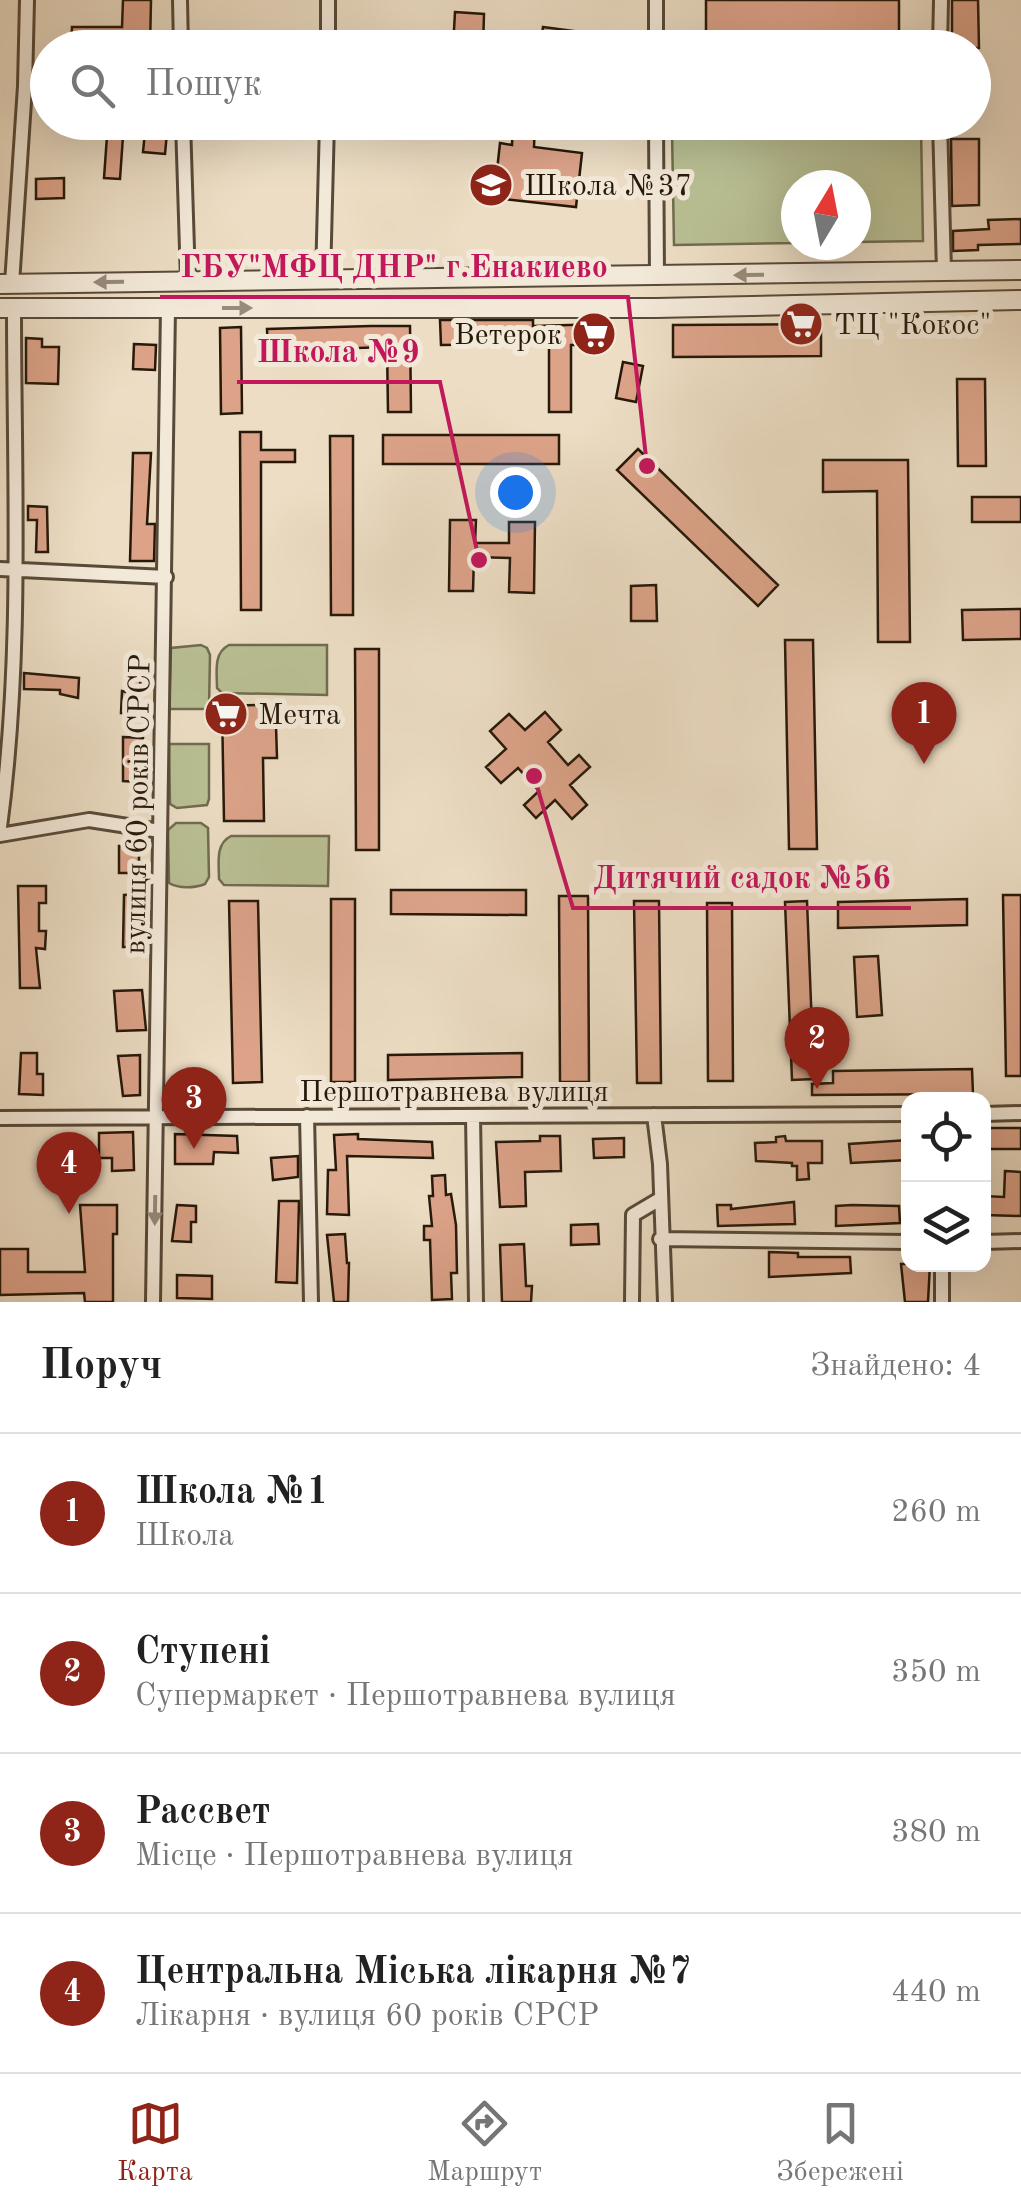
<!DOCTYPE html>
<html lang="uk">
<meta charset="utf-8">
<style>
:root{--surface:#fff;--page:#f2f2f2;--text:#222;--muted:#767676;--line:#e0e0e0;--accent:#8f2418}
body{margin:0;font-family:"Old Standard TT",serif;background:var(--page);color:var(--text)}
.controls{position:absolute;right:30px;bottom:30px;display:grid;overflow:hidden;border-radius:20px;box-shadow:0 10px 40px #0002}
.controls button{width:90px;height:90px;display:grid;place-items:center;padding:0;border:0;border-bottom:2px solid var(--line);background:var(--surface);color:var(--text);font:50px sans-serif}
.compass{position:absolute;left:781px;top:170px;width:90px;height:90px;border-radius:50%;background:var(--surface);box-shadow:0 10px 40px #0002;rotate:10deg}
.you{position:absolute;left:515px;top:492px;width:35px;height:35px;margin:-25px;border:8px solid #fff;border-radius:50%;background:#1a73e8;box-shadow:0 0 0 15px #1a73e833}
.badge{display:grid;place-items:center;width:65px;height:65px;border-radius:50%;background:var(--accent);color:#fff;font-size:32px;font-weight:700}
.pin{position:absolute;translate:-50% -82px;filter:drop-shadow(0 2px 5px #0008)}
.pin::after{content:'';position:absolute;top:52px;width:35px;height:30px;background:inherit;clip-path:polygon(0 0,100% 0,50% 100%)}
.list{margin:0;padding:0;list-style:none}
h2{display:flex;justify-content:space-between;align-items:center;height:130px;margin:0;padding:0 40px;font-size:42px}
h2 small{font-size:32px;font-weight:400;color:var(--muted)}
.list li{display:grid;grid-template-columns:65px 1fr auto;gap:30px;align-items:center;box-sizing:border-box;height:160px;padding:0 40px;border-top:2px solid var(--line)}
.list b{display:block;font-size:38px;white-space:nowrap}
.list p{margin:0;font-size:32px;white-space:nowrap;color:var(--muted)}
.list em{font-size:32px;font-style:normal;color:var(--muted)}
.icon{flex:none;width:55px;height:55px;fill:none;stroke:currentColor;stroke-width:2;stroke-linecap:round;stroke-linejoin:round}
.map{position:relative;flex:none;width:1021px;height:1302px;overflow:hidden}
.search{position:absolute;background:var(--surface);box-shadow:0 10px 40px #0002;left:30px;right:30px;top:30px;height:110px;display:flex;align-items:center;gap:25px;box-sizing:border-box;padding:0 35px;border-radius:55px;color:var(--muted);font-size:38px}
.sheet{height:770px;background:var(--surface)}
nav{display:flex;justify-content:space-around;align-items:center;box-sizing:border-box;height:140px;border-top:2px solid var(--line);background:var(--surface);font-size:28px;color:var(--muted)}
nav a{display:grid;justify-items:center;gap:5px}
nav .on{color:var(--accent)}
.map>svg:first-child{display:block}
.green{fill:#b9c094;stroke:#706c4f;stroke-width:2.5}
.building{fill:#dca389;stroke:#27190a;stroke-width:2.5}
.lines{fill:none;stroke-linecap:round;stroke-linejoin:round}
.minor-casing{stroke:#584a38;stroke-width:18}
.tertiary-casing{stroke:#584a38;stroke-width:22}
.minor{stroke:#f3e9d9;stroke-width:12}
.tertiary{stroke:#f3e9d9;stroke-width:18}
.oneway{fill:#978b7c}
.labels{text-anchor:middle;stroke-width:10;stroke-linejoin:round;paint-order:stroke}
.poi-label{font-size:30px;fill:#27190a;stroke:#f3e9d9;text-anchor:start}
.street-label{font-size:30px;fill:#27190a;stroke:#f3e9d9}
.leader{fill:none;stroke:#c2185b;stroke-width:4}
.callout-dot{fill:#c2185b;stroke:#f3e9d9;stroke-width:4}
.callout-label{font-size:32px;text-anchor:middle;font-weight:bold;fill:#c2185b;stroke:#f3e9d9;stroke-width:10;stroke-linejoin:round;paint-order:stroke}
</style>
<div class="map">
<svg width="1021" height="1302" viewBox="0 0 1021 1302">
<rect width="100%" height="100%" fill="#ecddc4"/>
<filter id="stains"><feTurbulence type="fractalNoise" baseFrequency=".002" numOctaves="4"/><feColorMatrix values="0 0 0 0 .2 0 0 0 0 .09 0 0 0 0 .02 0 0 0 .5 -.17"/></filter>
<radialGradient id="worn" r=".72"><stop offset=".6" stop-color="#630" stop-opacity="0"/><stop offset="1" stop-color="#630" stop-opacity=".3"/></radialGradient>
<path class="green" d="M921,127l2,114 -67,1v-57h-60v58l-122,2 -2,-114z
M201,645l6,3 3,7 -1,54h-40l2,-61z
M229,645h98v50l-105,-2 -5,-5c0,-16 -4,-35 12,-43z
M169,744h40v55l-2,6 -30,3 -7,-4z
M176,823h25l7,5 1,49 -4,7c-10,4 -26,5 -36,-1l-1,-53z
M231,836h98l-1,50 -104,-1 -5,-6c0,-16 -4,-35 12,-43z"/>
<path class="building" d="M123,0h28l-1,48h-79l1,-21h50z
M706,0h193v43h-15v5h-20v-6l-95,1v5h-40v-6h-23z
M952,0h26l1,48h-27z
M455,12l29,2 -1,34h-30z
M543,27l31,4 -2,17h-32z
M108,122h16l-4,57 -16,-1z
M146,122h22l-3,32 -22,-2z
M513,122h22l-1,25 48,6 -6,54 -82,-9 6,-55 12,2z
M951,139h28v66l-27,1z
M64,178v20l-28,1v-20z
M1021,219v25l-43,1v5l-25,1v-20l36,-2 -1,-9z
M440,320h93v6l72,-2v21h-34v67h-22v-68l-108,1z
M821,324v32l-148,1v-32z
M371,326h39l1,86h-23l-1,-65 -119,4 -1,-22z
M241,327l1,86 -21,1 -1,-86z
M26,338l16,1v8h17l-1,37 -32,-1z
M134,344l22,1 -1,25 -22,-1z
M623,362l20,4 -7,36 -20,-4z
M957,379h28l1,87h-28z
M240,432h21v18h34v12h-34v148h-20z
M383,435h176v29h-176z
M330,436h23v179h-22z
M638,449l140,136 -20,21 -141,-136z
M133,453h18l-4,71h8l-1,37h-24z
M823,460h85l2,182h-32l-1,-151 -54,1z
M972,497h49v25h-49z
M28,506l19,1 1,45h-12l1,-32h-9z
M450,520h26l-1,23h34v-21h26l-1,71 -25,-1 1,-34 -36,-1 -1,34h-24z
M656,585l1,36h-26v-35z
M1021,609v30l-58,1 -1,-30z
M785,640h28l4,209h-28z
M355,649h24v201h-23z
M125,666h15l1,48 -20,-1 1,-22 4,1z
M24,673l55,5 -1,20 -18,-4v-4l-36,-1z
M260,705l1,21h15l1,32h-14l1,63h-40l-2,-115z
M545,712l16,18 -13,12 20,23 11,-10 11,12 -20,18 17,20 -15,14 -17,-19 -19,18 -12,-13 15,-14 -21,-23 -17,15 -15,-16 20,-18 -16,-18 19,-17 16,16z
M123,737l20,1 -5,44 -15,-1z
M119,846h20v27h-20z
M18,886h28v17h-7v28h7l-1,18 -9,-1 4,40h-20z
M391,890h135v25l-135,-1z
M144,894l-5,53h-16l1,-52z
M1003,895h18v181h-15z
M559,896h29l1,186h-29z
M331,899h24v183h-24z
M967,899v26l-129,3v-26z
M229,901h29l4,181 -29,1z
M634,901h25l2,182h-24z
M807,901l7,178 -22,1 -7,-178z
M707,903h25l1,178h-25z
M878,956l4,59 -25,2 -3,-60z
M142,990l4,40 -29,1 -3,-40z
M21,1053h16v21h6v21l-24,-1z
M522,1053v24l-134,3v-25z
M140,1055v40l-17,1 -5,-40z
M972,1069l1,25 -161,1v-11l21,-1v-12z
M984,1128h37v21h-37z
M133,1132l1,38 -22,1v-13h-13v-25z
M175,1134l62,2 1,17 -24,-1 -1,12h-38z
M358,1134v5l74,3 1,16 -86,-2 2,59 -22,-1 1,-44h8l-2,-35z
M540,1136h20l1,35 -36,1 1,34 -26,1 -4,-65 44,-1z
M785,1136l1,5h36v22h-14l1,16 -12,1v-14h-5v-3l-36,-2 -1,-18 21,-1v-5z
M624,1138v19l-30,1 -1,-19z
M908,1140v20l-57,3 -2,-19z
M298,1156v21l-25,3 -2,-22z
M1005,1171l16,1v44l-37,-1v-19l20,1z
M445,1175l1,20 5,-1 5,31 1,48h-6l1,26 -20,1 -2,-60h-6v-14h8l-3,-30h4l-1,-20z
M279,1201h20l-2,82 -21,-1z
M794,1202l1,22 -77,2 -1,-21h14v4z
M80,1205h37v29h-4v68h-28l-1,-9 -84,2v-46h28v23h57z
M177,1205l19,1v16h-5v20l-19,-1z
M852,1205l47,1 1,17 -64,3v-20z
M598,1224l1,20 -28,1v-20z
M345,1234l2,29h2l-1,39h-14l-7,-67z
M524,1244l2,42h6l-1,16h-29l-2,-57z
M769,1252l29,1v4h52l1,16 -82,4z
M901,1264h29l-2,38h-23z
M177,1275l35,1v23l-35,-1z"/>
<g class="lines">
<defs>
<path id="minor" d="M180,0l1,48
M656,0v48
M328,48v-48
M940,48l1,-48
M183,122l5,159
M656,122l1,155
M940,122l4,149
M323,279l4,-157
M12,284l13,-198 2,-86
M0,569l166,8
M0,827c23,-172 14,-346 14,-519
M0,835l89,-15 71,11
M984,1114l37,-1
M654,1115l6,49 5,138
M307,1116l4,186
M473,1116l3,186
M0,1118l908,-4
M660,1239l248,3
M984,1242l37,-1
M942,1264v38
M153,1302l15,-994
M632,1302l1,-87 27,-16"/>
<path id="tertiary" d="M0,284l1021,-14
M0,308h656l365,-8"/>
</defs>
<use href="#minor" class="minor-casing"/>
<use href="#tertiary" class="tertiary-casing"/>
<use href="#minor" class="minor"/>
<use href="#tertiary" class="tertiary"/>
</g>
<defs><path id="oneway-solid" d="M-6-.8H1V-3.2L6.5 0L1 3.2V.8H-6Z" transform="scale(2.5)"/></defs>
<g class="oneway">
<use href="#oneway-solid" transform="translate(749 275) rotate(179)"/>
<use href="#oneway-solid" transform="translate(109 282) rotate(179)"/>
<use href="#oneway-solid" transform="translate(237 308)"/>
<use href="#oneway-solid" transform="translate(155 1210) rotate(91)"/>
</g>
<defs>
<symbol id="school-disc" viewBox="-11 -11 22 22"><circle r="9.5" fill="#8f2418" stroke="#f3e9d9"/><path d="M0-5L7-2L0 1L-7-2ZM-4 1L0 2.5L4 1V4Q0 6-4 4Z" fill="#fff"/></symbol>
<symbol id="supermarket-disc" viewBox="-11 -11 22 22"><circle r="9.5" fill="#8f2418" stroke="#f3e9d9"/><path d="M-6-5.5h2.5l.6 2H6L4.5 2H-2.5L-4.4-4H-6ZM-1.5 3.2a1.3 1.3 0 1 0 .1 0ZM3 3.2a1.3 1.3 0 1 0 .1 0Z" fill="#fff"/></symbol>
</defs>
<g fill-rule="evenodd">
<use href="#school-disc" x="466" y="160" width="50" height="50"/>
<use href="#supermarket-disc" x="776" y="299" width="50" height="50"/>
<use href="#supermarket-disc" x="569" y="309" width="50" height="50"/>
<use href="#supermarket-disc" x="201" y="689" width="50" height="50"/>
</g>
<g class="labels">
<g class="poi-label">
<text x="524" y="195">Школа №37</text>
<text x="834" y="334">ТЦ "Кокос"</text>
<text x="562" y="344" text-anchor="end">Ветерок</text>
<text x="258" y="724">Мечта</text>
</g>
<g class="street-label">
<text transform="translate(137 804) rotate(-89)" y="10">вулиця 60 років СРСР</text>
<text x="454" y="1101">Першотравнева вулиця</text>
</g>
</g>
<path class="leader" d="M647 466L628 297H160M479 560L440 382H237M534 776L573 908H911"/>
<g class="callout-dot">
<circle cx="647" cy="466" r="10"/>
<circle cx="479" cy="560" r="10"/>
<circle cx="534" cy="776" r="10"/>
</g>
<g class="callout-label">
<text x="394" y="277">ГБУ"МФЦ ДНР" г.Енакиево</text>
<text x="338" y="362">Школа №9</text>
<text x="742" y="888">Дитячий садок №56</text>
</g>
<rect width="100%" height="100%" filter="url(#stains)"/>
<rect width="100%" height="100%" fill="url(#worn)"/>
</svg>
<div class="controls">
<button><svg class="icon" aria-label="locate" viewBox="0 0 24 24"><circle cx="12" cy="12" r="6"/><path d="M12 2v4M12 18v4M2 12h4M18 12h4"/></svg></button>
<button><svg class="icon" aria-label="layers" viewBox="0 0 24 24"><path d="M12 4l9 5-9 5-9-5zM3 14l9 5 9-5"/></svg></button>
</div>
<svg class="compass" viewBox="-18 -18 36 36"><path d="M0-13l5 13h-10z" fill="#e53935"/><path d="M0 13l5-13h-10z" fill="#767676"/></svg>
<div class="you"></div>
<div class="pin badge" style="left:924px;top:764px">1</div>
<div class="pin badge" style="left:817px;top:1089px">2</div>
<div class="pin badge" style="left:194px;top:1149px">3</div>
<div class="pin badge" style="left:69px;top:1214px">4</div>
<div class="search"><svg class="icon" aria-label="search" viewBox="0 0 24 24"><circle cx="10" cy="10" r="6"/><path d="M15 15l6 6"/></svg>Пошук</div>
</div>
<section class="sheet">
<h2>Поруч<small>Знайдено: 4</small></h2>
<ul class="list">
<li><span class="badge">1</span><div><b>Школа №1</b><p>Школа</p></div><em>260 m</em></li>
<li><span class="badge">2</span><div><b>Ступені</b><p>Супермаркет · Першотравнева вулиця</p></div><em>350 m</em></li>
<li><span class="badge">3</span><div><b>Рассвет</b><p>Місце · Першотравнева вулиця</p></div><em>380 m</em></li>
<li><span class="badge">4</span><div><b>Центральна Міська лікарня №7</b><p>Лікарня · вулиця 60 років СРСР</p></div><em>440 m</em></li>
</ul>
</section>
<nav>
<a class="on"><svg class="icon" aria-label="map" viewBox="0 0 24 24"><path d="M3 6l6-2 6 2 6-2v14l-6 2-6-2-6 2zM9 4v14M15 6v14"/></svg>Карта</a>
<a><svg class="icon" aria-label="directions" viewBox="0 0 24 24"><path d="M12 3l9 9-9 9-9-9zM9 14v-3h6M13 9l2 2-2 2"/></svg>Маршрут</a>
<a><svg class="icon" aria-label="saved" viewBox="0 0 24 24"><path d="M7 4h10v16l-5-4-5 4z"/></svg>Збережені</a>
</nav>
